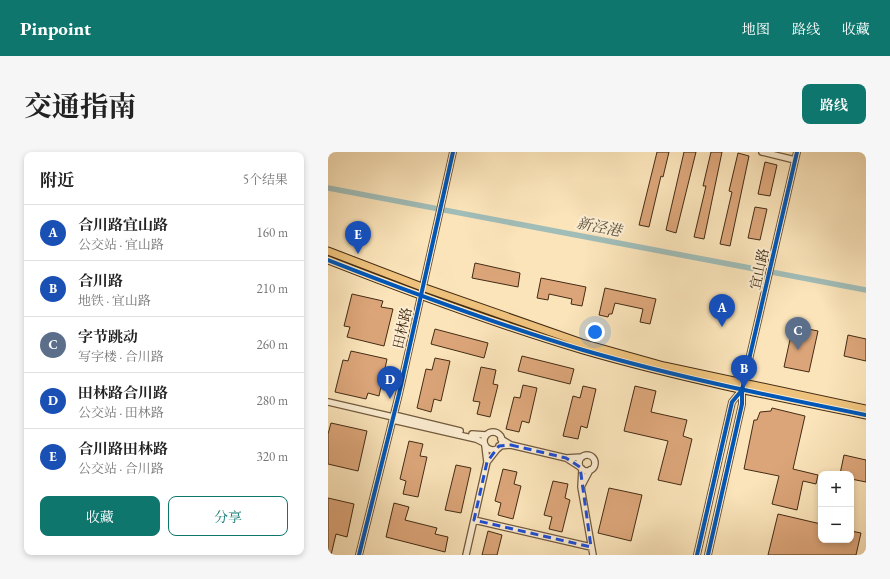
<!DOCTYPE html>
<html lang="zh">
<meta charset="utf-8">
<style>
:root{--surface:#fff;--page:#f6f6f6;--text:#222;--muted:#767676;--line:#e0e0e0;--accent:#0f766e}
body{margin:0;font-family:"EB Garamond","Noto Serif SC",serif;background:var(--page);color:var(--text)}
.controls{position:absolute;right:12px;bottom:12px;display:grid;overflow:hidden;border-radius:8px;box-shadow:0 2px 6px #0003}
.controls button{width:36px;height:36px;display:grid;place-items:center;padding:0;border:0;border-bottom:1px solid var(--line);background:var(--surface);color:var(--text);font:20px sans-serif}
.you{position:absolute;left:267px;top:180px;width:14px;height:14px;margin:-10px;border:3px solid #fff;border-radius:50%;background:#1a73e8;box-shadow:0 0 0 6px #1a73e833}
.badge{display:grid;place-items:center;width:26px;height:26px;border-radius:50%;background:var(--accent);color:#fff;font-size:13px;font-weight:700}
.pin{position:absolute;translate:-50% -33px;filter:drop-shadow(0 1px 2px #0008)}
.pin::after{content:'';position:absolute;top:21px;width:14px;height:12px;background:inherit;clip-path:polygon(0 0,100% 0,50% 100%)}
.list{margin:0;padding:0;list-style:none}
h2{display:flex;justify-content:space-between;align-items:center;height:52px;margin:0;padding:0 16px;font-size:17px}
h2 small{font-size:13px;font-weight:400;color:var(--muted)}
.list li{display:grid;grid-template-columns:26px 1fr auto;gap:12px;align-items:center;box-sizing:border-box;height:56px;padding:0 16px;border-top:1px solid var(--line)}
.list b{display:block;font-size:15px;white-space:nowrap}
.list p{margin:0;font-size:13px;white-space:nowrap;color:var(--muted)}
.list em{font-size:13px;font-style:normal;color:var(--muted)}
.actions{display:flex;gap:8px;padding:12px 16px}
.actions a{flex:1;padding:9px 0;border:1px solid var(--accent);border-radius:8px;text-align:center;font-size:14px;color:var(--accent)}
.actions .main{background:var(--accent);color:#fff}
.map{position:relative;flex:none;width:538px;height:403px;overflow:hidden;border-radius:8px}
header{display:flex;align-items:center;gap:24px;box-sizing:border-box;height:56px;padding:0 20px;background:var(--accent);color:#fff}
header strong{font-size:19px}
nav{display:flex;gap:22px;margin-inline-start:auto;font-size:14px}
.intro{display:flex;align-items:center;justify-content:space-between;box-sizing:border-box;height:96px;padding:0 24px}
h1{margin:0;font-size:28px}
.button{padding:10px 18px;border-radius:8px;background:var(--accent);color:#fff;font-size:14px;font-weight:700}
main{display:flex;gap:24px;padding:0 24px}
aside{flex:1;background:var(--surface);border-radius:8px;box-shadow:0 2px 6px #0003}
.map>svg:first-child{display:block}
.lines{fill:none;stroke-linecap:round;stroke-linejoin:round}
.canal{stroke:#a0bdb8;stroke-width:5.5}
.building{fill:#dba579;stroke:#432c15}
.minor-casing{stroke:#715a3e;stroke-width:8}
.major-casing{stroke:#432c15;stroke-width:9}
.minor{stroke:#fcedd2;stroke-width:5.5}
.major{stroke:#eec27d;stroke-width:7}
.cycleway-casing{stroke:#fcedd2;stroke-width:6}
.cycleway{stroke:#0057b8;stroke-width:4}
.marked{fill:none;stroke:#1d4ed8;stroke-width:3;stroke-dasharray:8 5;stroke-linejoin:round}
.labels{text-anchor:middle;stroke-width:4;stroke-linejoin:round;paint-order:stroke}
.street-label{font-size:14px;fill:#432c15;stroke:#fcedd2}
.water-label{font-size:15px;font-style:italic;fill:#5a503e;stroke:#fcedd2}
</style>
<header>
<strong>Pinpoint</strong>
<nav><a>地图</a><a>路线</a><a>收藏</a></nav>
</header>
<div class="intro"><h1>交通指南</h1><a class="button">路线</a></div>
<main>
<aside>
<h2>附近<small>5个结果</small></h2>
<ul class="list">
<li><span class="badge" style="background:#1a4fb4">A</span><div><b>合川路宜山路</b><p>公交站 · 宜山路</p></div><em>160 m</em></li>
<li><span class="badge" style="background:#1a4fb4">B</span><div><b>合川路</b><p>地铁 · 宜山路</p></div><em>210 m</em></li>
<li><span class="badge" style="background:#5c6f8a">C</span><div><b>字节跳动</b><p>写字楼 · 合川路</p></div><em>260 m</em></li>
<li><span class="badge" style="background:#1a4fb4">D</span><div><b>田林路合川路</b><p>公交站 · 田林路</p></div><em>280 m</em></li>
<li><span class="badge" style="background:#1a4fb4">E</span><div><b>合川路田林路</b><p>公交站 · 合川路</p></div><em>320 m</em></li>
</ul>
<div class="actions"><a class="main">收藏</a><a>分享</a></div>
</aside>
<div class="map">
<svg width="538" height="403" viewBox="0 0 538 403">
<rect width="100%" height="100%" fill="#fbe4ba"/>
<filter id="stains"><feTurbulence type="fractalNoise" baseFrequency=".005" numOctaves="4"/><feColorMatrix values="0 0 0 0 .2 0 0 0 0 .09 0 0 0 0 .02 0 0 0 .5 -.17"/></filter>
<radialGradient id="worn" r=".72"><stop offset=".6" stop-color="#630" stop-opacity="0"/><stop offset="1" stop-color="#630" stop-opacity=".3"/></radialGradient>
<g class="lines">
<path class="canal" d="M0,36l538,102"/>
</g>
<path class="building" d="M329,0h12l-6,25 -2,-1 -12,51 -10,-2z
M356,0h12l-20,81 -10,-3z
M383,0h11l-18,87 -10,-2 12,-51h-3z
M410,1l11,3 -19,90 -10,-2 12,-52 -3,-1z
M437,10l12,3 -7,31 -12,-2z
M427,55l12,2 -7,31 -12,-2z
M147,111l45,10 -2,14 -46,-9z
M213,126l45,9 -4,19 -11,-2 1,-5 -23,-5 -1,6 -11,-2z
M277,136l51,11 -6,25 -10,-2 3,-13 -28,-6 -3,11h-3l-1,3 -9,-2z
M24,142l31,7 -2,6 12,2 -9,37 -37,-9 3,-10 -6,-1z
M465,174l25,5 -9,41 -25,-5z
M107,177l53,14 -4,15 -53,-14z
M520,183l18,4v22l-22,-5z
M23,199l36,8 -8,37 -11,-3 -2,6 -31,-7 8,-32 5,1z
M194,204l52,13 -4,15 -52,-13z
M107,206l15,3 -9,40 -7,-2 -3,13 -14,-4 9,-39 6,1z
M153,215l15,3 -3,14 5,1 -8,32 -13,-3 3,-12 -7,-1z
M195,233l14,3 -8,35 -7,-2 -3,11 -13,-3 8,-32 6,1z
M255,234l13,3 -9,39 -6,-2 -3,13 -15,-3 10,-40 7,2z
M307,234l21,5 -5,21 36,8 -4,16 9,3 -11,46 -23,-5 10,-39 -44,-10z
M444,256l33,8 -12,53 25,6 -2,9 -13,-3 -6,29 -25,-6 7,-28 -35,-7 10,-49h3l3,-8 11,-1z
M3,271l36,8 -9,40 -30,-7v-30z
M81,289l14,3 -3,12 7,1 -9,40 -15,-3 3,-13 -6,-2z
M516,303l22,5v22l-15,-3v-5h-11z
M128,313l15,3 -10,45 -16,-3z
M175,317l14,3 -3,12 7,2 -8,33 -15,-4 3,-12 -6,-2z
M225,329l15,3 -3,14 5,2 -8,32 -13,-3 3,-12 -8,-2z
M281,336l33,7 -11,46 -33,-8z
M0,346l26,6 -7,33 -11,-3 -5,21h-3z
M66,351l15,4 -4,13 32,8 -2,6 13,3 -3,15 -59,-15z
M450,362l43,10v16h30v-9l10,2 -5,22h-88z
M160,379l14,4 -5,20h-15z"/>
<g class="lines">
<defs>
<path id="minor" d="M434,0l33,8
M0,250l65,15
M66,263l66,16
M65,268l83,19 8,4
M156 289a9 9 0 1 1 18 0a9 9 0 1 1-18 0Z
M144,282l14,1
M183,293l55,13
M157,294l2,16 11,-14
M171,294l12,-1 -10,-6
M251 311a8 8 0 1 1 16 0a8 8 0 1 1-16 0Z
M252,315l-14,-9 16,-1
M254,317l-1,18 9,-17
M253,335l12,68
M146,368l117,27
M31,403l40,-161 54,-242
M138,403l21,-93
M369,403l35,-153 10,-12
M380,403l34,-151v-14l55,-238"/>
<path id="major" d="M0,99l94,36 160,56 82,23 202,43
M0,108c84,33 168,64 255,90 93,27 188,46 283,65"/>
</defs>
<use href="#minor" class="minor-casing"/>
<use href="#major" class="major-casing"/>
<use href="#minor" class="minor"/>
<use href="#major" class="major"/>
<defs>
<path id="cycleway" d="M0,108c84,33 168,64 255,90 93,27 188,46 283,65
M31,403l40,-161 54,-242
M369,403l35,-153 10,-12
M380,403l34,-151v-14l55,-238"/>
</defs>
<use href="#cycleway" class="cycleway-casing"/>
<use href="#cycleway" class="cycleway"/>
</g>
<path class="marked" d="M183,293l55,13 14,9 11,80 -117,-27 13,-58 12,-16z"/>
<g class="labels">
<g class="street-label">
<text transform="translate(431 117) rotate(-77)" y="5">宜山路</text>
<text transform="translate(74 176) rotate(-77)" y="5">田林路</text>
</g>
<g class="water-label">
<text transform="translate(271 75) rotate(11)" y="5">新泾港</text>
</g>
</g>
<rect width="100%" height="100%" filter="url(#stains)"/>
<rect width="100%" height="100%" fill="url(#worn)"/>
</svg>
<div class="controls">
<button>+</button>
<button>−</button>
</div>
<div class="you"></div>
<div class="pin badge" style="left:394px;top:175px;background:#1a4fb4">A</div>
<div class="pin badge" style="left:416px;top:236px;background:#1a4fb4">B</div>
<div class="pin badge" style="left:470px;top:198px;background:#5c6f8a">C</div>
<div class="pin badge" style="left:62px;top:247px;background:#1a4fb4">D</div>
<div class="pin badge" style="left:30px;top:102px;background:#1a4fb4">E</div>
</div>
</main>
